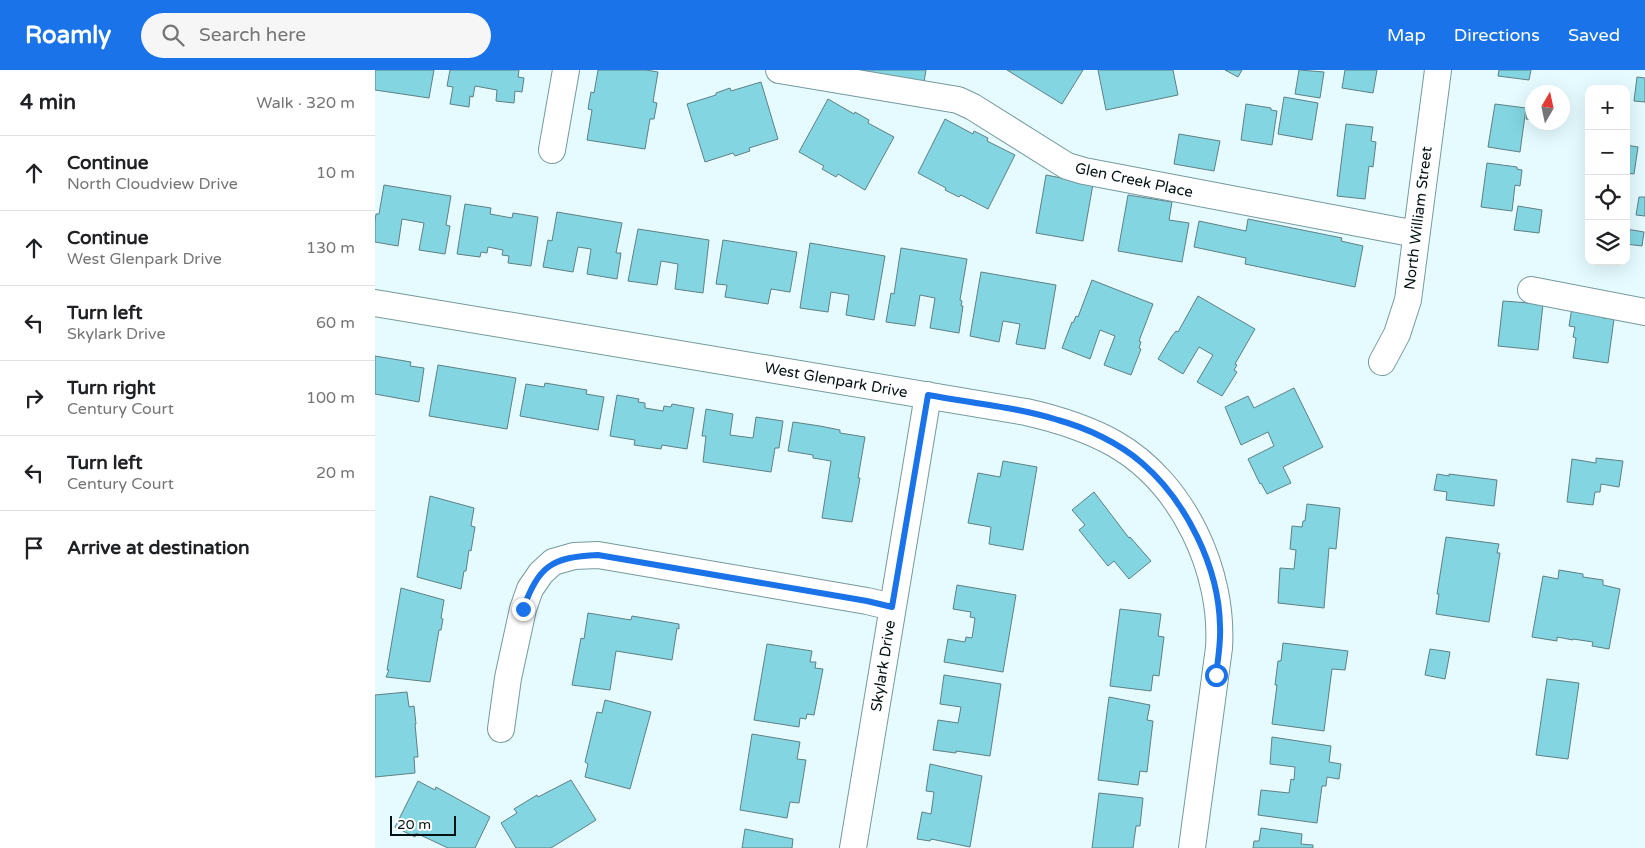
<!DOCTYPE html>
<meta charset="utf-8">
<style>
:root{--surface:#fff;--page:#f6f6f6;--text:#202124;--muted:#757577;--line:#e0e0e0;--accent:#1a73e8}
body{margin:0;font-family:"Varela Round",sans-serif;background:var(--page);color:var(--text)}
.controls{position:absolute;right:15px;top:15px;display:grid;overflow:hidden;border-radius:10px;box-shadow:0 5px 20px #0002}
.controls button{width:45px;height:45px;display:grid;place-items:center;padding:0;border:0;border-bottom:1px solid var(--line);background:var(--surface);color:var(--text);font:25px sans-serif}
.compass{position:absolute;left:1150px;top:15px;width:45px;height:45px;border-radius:50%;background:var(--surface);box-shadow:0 5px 20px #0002;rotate:9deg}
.scale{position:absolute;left:15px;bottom:12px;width:66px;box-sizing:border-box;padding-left:5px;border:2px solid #051214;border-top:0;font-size:14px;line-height:18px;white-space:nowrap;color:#051214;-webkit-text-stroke:4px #fff;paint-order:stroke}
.stop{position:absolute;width:15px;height:15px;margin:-11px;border:4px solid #1a73e8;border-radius:50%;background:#fff}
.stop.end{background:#1a73e8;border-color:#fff;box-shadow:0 1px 5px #0008}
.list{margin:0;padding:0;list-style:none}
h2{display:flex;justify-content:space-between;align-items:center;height:65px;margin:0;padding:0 20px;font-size:21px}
h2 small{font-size:16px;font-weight:400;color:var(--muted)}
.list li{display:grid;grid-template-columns:32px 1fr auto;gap:15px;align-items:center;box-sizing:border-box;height:75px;padding:0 20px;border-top:1px solid var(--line)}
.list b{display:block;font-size:19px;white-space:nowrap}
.list p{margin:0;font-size:16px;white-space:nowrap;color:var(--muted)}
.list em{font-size:16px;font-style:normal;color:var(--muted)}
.icon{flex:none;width:28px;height:28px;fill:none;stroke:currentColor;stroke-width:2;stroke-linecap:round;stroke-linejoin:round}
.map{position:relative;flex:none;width:1270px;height:778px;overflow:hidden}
header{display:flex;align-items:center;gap:30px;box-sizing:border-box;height:70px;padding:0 25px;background:var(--accent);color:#fff}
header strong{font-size:24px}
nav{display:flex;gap:28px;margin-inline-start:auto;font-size:18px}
.search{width:350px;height:45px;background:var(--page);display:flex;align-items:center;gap:12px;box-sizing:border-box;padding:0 18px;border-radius:28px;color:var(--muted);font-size:19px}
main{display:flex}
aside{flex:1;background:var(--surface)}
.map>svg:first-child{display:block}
.building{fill:#82d5e1;stroke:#5e8085}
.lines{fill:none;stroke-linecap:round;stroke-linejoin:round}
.minor-casing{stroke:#76999e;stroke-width:28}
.minor{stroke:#fff;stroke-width:26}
.route{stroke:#1a73e8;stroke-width:6}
.labels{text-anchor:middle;stroke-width:4;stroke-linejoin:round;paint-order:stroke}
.street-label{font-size:15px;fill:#051214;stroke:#fff}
</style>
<header>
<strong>Roamly</strong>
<div class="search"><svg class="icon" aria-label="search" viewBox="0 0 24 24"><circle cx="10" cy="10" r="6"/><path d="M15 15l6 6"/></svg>Search here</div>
<nav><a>Map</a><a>Directions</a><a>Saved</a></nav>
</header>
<main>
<aside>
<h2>4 min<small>Walk · 320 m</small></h2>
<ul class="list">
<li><svg class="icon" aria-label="ahead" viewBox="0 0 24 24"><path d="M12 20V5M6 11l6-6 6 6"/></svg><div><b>Continue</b><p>North Cloudview Drive</p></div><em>10 m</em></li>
<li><svg class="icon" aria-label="ahead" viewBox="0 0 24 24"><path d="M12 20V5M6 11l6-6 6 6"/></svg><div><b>Continue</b><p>West Glenpark Drive</p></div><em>130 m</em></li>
<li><svg class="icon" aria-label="left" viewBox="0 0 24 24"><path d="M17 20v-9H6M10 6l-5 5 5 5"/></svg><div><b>Turn left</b><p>Skylark Drive</p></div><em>60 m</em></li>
<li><svg class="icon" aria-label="right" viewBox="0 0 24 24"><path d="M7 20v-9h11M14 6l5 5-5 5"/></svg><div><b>Turn right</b><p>Century Court</p></div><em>100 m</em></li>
<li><svg class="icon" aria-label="left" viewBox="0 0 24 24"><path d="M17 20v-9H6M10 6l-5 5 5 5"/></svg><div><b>Turn left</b><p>Century Court</p></div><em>20 m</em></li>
<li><svg class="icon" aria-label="arrive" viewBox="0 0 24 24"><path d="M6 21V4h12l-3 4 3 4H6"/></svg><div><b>Arrive at destination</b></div></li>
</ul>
</aside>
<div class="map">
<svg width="1270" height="778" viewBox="0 0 1270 778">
<rect width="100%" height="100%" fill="#e5fbff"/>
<path class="building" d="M0,0h59l-5,28 -54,-8z
M75,0h69l-1,7 6,1 -2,14 -7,-1 -1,12 -18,-2 1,-11 -22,-4 -2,11 -3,-1 -1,11 -19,-3 3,-17 -6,-1z
M223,0h48l12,2 -5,30 4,1 -3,16h-4l-5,30 -58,-9 5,-30 -4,-1 3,-17 3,1z
M482,0h69l-2,12z
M632,0h76l-21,34z
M723,0h75l5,25 -72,15z
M850,0h17l-4,7z
M924,0l25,2 -4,26 -25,-4z
M970,0h32l-4,23 -31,-5z
M1124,0h32l-2,10 -31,-4z
M1262,7l8,1v24l-11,-1z
M386,12l17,57 -29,9 1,3 -15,5 -2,-3 -28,9 -18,-58 29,-9v-2l14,-5 1,3z
M1155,24h3v26l-7,-1z
M909,27l34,6 -6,37 -34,-6z
M453,29l26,15 1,-2 14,8 -1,3 26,14 -29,53 -27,-16 -2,3 -14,-8 2,-3 -25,-14z
M871,34l25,4v2l6,1 -5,34 -31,-5z
M1120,34l31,4 -6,44 -32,-5z
M570,49l28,15 1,-3 14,7 -1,3 28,14 -27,54 -27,-14 -2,2 -14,-7 1,-2 -28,-15z
M971,54l27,3 -2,14 5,1 -3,25 -4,-1 -4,33 -28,-3z
M804,64l41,7 -6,30 -40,-7z
M1251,75l12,2 -4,27 -8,-1z
M1112,93l30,4v2l5,1 -2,16 -5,-1 -3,26 -31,-4z
M671,105l47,9 -10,57 -47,-8z
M9,115l67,11 -5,29 4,1 -5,28 -26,-4 5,-27 -22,-4 -4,27 -23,-4v-21l1,-7h3z
M753,125l44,7 -3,18 20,3 -7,39 -64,-11z
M1264,127h6v19l-9,-1z
M90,134l26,4 -1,6 22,4 1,-5 25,4 -7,49 -23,-3 1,-7 -7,-1 1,-5 -15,-3 -1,6 -6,-1 -1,5 -23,-3z
M1143,136l24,4 -3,23 -25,-3z
M182,142l65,11 -6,30h5l-4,26 -30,-5 4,-25 -13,-2 -5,25 -30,-5 5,-27 4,1z
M873,149l94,19 -1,3 22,5 -8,41 -110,-23 1,-6 -52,-11 5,-26 47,10z
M263,159l71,11 -6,53 -28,-4 3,-25 -17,-3 -4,24 -29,-4z
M1251,159l18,3 -2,14 -16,-2z
M348,170l74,12 -7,40 -19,-3 -3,15 -43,-7 2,-12 -11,-1z
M435,173l75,13 -11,64 -28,-5 3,-20 -18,-3 -3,20 -28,-4z
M526,178l66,11 -7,41 2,1 -1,5h2l-4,27 -29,-5 5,-30 -15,-3 -5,31 -29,-4 5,-29 3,1z
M606,202l75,13 -11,64 -29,-5 4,-20 -17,-3 -4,21 -29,-6z
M717,210l61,24 -14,37 2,1 -2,6 2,1 -10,26 -27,-10 11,-29 -15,-6 -10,29 -28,-11 10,-26 1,1 3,-7 2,1z
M823,226l57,33 -20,35 2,1 -3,5 3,2 -15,24 -25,-14 16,-27 -14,-8 -16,27 -25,-15 14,-23 4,-5 2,1z
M1128,231l40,3 -5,46 -40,-4z
M1197,237l32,3 -1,8 11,1 -6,44 -35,-5 3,-20 -3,-1 2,-10 -6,-1z
M0,286l36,6 -1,4 14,2 -5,34 -44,-8z
M63,295l78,13 -9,51 -78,-13z
M170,313l42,7 -1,4 18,3 -6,33 -78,-14 6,-32 18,3z
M919,318l29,59 -40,20 8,16 -24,11 -6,-11 -1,1 -12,-25 26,-13 -6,-14 -27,13 -16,-38 23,-11 6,12z
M242,325l22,4 -1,3 7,1v5l18,3 1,-5 7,1 1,-3 22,4 -7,41 -25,-4 -1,4 -27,-4 1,-5 -25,-4z
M331,339l27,5 -3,21 23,3 3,-21 27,4 -4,27h-4l-4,24 -68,-10 3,-26h-4z
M418,352l27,4 20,4v3l25,4 -7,41h2l-8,44 -30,-4 9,-57 -18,-3v-3l-25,-4z
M1221,388l27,3 -4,26 -18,-3 -1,8h-5l-2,13 -26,-3 5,-43 24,4z
M628,391l34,6 -14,83 -34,-6 2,-17 -23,-4 10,-50 22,4z
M1062,404l12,2v-2l48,6 -3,26 -48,-6 1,-8 -13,-2z
M719,422l35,46 1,-1 21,24 -22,18 -15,-18 -6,5 -29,-36 6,-5 -13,-15z
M55,426l44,12 -3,18 4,1 -4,24 -2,-1 -3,21h-2l-3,18 -44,-12z
M932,434l33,4 -4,41 -7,-1 -5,60 -46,-5 2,-35 14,1 2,-19 -6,-1 2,-23 10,1 1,-6h2z
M1071,467l53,7 -2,9h3l-11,69 -53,-8 3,-20h-2z
M1184,500l24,4v3l20,3v5l17,4 -11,60 -17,-3 1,-4 -20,-3v1l-16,-3v4l-25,-4 11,-61 15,3z
M582,515l59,10 -13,77 -59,-10 4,-23 17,3 1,-5 6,1 3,-20 -5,-1 1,-5 -18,-3z
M26,518l43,12 -3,18 2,1 -2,11h-2l-9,52 -44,-5 3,-7h-2z
M745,539l41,5 -3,22 6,1 -5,39 -6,-1 -2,16 -41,-5z
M213,543l43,7 1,-4 47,8v5l-2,-1 -5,32 -56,-9 -6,39 -38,-5 9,-47 3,1z
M908,573l65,8 -3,19 -13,-1 -8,62 -52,-7 5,-39h-2l3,-24h3z
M392,574l45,7 -2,11h6l-1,6 8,1 -9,46 -7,-1 -1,5 -6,-1 -1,9 -45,-7z
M1055,579l20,3 -5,27 -20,-4z
M569,605l57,9 -11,72 -34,-5v2l-23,-3 5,-30 20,3 3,-16 -21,-3z
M1172,609l32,4 -11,76 -32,-4z
M32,622l2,15 5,-1 2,18h-1l3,33h-4l1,16 -40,4v-82z
M734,627l41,8 -3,15 6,1 -6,51 -7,-1 -2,14 -40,-5z
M230,630l46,12 -21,77 -45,-12 3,-13 -3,-2 12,-50 5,1z
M377,664l48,8 -3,17 9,1 -7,43 -9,-1 -3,16 -47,-8z
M897,667l59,9 -2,16 12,2 -2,15 -12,-2 -1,9h-4l-5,37 -59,-8 3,-25 28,3 2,-14 3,1 1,-13 -25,-3z
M555,694l52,12 -12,71 -39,-8 -1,2 -13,-2 5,-27 9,2 3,-22 -8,-1z
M196,710l25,40 -45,28h-35l-15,-25 16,-10 -3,-4 23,-14 1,2z
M43,711l17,9 1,-3 54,30 -15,31h-27l-32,-15 -1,4 -20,-10z
M724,723l44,5 -3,28h-4l-3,22h-41z
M886,758l41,6 -1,10 12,1v3h-60l1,-7h5z
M370,759l48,10 -1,9h-50z"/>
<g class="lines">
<defs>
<path id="minor" d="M404,0l179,30 15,7 94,59 17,5 332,63
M177,80l14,-80
M1156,220l114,22
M0,233l651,109c31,7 61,16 89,32 68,39 109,127 104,204l-27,200
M1007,292l15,-28 11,-34 30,-230
M126,659l7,-51 15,-69 7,-20 11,-16 12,-11 21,-6 24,-1 269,46 25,6
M478,778l75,-453"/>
</defs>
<use href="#minor" class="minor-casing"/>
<use href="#minor" class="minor"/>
</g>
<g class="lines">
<path class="route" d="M148,539c16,-43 28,-52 75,-54l269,46 25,6 36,-212c43,8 88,12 130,25 29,8 61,23 84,43 44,38 77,104 78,163 1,16 -2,33 -4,49"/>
</g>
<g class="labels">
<g class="street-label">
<text transform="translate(759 110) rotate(12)" y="5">Glen Creek Place</text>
<text transform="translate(1043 148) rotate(-83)" y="5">North William Street</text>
<text transform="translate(461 310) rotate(10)" y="5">West Glenpark Drive</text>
<text transform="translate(508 596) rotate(-81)" y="5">Skylark Drive</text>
</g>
</g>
</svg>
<div class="controls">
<button>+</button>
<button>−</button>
<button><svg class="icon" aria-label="locate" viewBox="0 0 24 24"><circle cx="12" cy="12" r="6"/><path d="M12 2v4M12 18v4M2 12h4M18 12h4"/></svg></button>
<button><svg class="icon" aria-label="layers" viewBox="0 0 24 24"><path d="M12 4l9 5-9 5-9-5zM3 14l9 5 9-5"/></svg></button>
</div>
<svg class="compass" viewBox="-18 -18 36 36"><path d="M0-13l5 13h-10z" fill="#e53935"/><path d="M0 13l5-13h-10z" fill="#757577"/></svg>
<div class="scale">20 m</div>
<div class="stop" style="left:841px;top:605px"></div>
<div class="stop end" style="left:148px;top:539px"></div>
</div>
</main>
